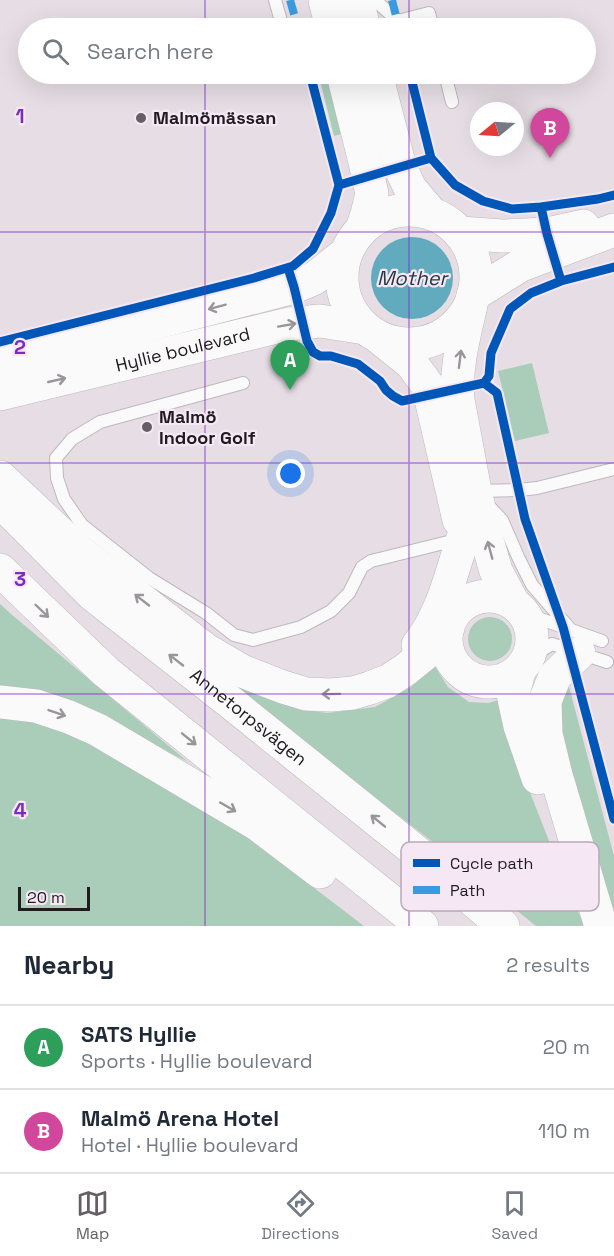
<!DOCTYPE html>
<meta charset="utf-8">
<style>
:root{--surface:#fff;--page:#f6f6f7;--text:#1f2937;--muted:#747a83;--line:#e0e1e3;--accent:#655f64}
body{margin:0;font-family:"Space Grotesk",sans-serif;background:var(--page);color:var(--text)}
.compass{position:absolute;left:470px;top:102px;width:54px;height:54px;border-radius:50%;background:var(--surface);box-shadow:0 6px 24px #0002;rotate:252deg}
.scale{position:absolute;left:18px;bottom:15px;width:72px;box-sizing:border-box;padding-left:6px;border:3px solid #201b1f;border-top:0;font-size:16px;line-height:21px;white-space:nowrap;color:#201b1f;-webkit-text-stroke:4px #f6e7f5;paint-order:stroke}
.you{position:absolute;left:291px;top:474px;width:21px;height:21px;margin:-15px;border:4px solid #fff;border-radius:50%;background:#1a73e8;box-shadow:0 0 0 9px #1a73e833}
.badge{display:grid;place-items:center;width:39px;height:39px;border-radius:50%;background:var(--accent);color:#fff;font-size:20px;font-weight:700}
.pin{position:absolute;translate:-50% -50px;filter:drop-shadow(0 2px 3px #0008)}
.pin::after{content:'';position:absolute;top:32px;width:21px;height:18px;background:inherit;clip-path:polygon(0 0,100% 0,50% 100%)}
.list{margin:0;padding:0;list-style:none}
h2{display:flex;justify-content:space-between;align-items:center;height:78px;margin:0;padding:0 24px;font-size:26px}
h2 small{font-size:20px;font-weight:400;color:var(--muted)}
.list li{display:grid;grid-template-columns:39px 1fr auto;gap:18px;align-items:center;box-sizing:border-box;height:84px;padding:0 24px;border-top:2px solid var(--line)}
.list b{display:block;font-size:22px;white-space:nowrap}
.list p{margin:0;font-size:20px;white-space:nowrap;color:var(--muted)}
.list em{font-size:20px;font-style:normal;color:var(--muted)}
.icon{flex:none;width:33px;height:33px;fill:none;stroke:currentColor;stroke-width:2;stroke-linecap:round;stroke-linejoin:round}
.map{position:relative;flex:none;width:614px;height:926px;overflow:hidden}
.search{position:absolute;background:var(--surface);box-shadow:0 6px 24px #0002;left:18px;right:18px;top:18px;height:66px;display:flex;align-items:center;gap:15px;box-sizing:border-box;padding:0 21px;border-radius:33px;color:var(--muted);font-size:22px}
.sheet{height:246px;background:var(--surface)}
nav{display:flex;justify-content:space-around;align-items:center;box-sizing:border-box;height:84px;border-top:2px solid var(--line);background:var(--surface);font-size:16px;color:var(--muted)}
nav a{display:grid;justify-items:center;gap:3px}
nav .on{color:var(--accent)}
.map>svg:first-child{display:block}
.green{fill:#a9cdb9}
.water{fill:#62aabe}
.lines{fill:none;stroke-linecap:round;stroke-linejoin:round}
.lane-casing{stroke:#bdb8bc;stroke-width:14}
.secondary-casing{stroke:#bdb8bc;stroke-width:34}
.primary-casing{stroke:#bdb8bc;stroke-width:34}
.lane{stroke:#fbfafb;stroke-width:12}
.secondary{stroke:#fbfafb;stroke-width:33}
.primary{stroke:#fbfafb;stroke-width:33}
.quiet{stroke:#3c9be0;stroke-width:8;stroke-dasharray:15 8;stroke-linecap:butt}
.cycleway-casing{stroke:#f6e7f5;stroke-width:13}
.cycleway{stroke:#0057b8;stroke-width:9}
.oneway{stroke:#989698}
.grid{fill:none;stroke:#7b2cbf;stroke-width:1.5;stroke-opacity:0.55}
.poi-dot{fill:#655f64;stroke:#f6e7f5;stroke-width:2}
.labels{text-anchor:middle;stroke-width:4.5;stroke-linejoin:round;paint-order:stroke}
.poi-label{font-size:18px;font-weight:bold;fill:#201b1f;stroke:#f6e7f5;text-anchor:start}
.street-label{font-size:18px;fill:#201b1f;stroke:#f6e7f5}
.water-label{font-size:20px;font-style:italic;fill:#233a40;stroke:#f6e7f5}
.key{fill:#f6e7f5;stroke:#b6aab5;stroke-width:1.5}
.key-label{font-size:16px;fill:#201b1f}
.grid-label{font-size:20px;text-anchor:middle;font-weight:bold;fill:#7b2cbf;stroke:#f6e7f5;stroke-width:4.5;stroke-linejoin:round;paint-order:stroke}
</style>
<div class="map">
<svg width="614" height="926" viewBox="0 0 614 926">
<rect width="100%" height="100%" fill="#e6dee4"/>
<path class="green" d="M329,74l16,59 -11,3 -15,-60z
M532,363l17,70 -34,8 -17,-70z
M0,604l11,10 177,148 -64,-33 -124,-41z
M468 639a22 22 0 1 1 44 0a22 22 0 1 1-44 0Z
M434,665l14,22 21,15 19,1 18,-5 16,74 29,74 33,80h-48l-107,-87 -210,-162 79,32 29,4 48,-6 36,-20z
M569,687l45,169v54l-56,-169 1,-44z
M0,718h14l48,12 51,25 129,78 122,93h-364z"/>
<path class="water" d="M371 278a41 41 0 1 1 82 0a41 41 0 1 1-82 0Z"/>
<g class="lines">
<defs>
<path id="lane" d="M275,0l8,28
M375,0l23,21 31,-8 4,15
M445,74l7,28
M243,383l-143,39 -28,17 -16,19 1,20 7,21 18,26 67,53 57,35 28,22 19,5 48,-13 30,-16 18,-18 13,-26 9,-6 89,-22
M476,491l43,-1 18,-2 77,-19
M488,505l14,15 17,39 13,26 39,45
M524,613l78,28
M528,659l24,-15 55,18"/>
<g id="secondary">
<path d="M325,0l7,28"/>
<path d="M357,0l7,28"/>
<path d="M343,74l22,88 7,32 -5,20 -5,15"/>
<path d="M376,74l24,93 10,21 20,24"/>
<circle cx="409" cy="277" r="67"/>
<path d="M460,233l42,3 45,-2 36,-8"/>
<path d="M473,295l48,-30 93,-35"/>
<path d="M471,305c-7,31 -16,63 -13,95l17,91 11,46 10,34 17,32"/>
<path d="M381,339l31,25 16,22 31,134"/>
<path d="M0,363l294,-76 21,-9 31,-25"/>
<path id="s1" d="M0,394l289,-70 31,-3 45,7"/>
<circle cx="489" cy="639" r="43"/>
</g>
<g id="primary">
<path d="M0,477l80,75 126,98 36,21 41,16 23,7 25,1 22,-2 17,-5 18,-7 17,-11 27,-22 16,-20"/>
<path id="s2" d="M0,501l92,93 138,108 199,160 74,64"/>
<path d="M0,570l106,102 316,254"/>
<path d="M418,645c24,-29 33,-71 45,-107"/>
<path d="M579,653l-24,23 -10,25 1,33 10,41 44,148"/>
<path d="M519,671l-6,23 7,32 18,52"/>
<path d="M0,702l36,4 33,11 29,13 159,94 63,48"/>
</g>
</defs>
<use href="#lane" class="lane-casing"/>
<use href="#secondary" class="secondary-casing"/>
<use href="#primary" class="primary-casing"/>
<use href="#lane" class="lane"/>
<use href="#secondary" class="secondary"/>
<use href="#primary" class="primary"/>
<path class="quiet" d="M290,0l8,28
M392,0l7,28"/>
<defs>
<path id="cycleway" d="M410,74l21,84 24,27 28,16 29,8 29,-2 57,-8 16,-4
M339,185l92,-27
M541,207l6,27 14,47
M288,268l6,19 13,54 6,11 7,4h11l27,8 22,17 6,9 7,6 9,5 82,-18 5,-7 2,-23 19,-44 21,-16 30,-12 53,-14
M0,342l254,-64 39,-12 20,-17 18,-36 8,-28 -29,-111
M484,383l13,10 28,126 38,108 51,192"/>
</defs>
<use href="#cycleway" class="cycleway-casing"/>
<use href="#cycleway" class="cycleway"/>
</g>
<defs><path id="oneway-shaft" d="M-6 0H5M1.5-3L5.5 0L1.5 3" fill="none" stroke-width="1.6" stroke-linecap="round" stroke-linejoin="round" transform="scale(1.5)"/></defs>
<g class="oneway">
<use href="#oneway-shaft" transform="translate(217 307) rotate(165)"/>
<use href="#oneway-shaft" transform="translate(287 325) rotate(-10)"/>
<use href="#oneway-shaft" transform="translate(460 359) rotate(-83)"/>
<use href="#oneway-shaft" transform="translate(57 380) rotate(-13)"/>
<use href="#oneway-shaft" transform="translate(490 550) rotate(-105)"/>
<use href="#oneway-shaft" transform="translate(142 600) rotate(-142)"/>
<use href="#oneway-shaft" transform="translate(42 611) rotate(44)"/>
<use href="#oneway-shaft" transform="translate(176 660) rotate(-142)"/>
<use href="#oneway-shaft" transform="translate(331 694) rotate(179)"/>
<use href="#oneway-shaft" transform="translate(57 713) rotate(19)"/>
<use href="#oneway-shaft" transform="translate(189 739) rotate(39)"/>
<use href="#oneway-shaft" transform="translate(228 807) rotate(30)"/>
<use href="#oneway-shaft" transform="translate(378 821) rotate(-141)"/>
</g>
<path class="grid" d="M205,0v28M409,0v28M205,74v852M409,74v852M0,232h614M0,463h614M0,694h614"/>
<g class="poi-dot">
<circle cx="141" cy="118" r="6"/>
<circle cx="147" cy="427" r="6"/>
</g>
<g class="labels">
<g class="poi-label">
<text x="153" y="124">Malmömässan</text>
<text x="159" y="423">Malmö<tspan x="159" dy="21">Indoor Golf</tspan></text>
</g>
<g class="street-label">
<text dy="6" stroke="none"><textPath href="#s1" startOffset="188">Hyllie boulevard</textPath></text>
<text dy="6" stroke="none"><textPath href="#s2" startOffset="330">Annetorpsvägen</textPath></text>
</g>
<g class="water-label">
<text x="412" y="285">Mother</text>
</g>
</g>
<rect x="401" y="842" width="198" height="69" rx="9" class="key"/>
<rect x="413" y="859" width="27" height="8" fill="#0057b8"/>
<rect x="413" y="886" width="27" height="8" fill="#3c9be0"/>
<g class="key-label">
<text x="450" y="869">Cycle path</text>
<text x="450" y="896">Path</text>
</g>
<g class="grid-label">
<text x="20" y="123">1</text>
<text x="20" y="354">2</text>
<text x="20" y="586">3</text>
<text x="20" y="817">4</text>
</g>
</svg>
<svg class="compass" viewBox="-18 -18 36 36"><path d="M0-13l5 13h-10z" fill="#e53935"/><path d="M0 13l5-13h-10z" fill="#747a83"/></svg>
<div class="scale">20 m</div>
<div class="you"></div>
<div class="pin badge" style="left:290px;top:390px;background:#2e9e5b">A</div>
<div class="pin badge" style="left:550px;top:158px;background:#d1479c">B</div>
<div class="search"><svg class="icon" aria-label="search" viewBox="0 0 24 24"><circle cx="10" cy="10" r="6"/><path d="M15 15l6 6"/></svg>Search here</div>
</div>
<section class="sheet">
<h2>Nearby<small>2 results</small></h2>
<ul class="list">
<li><span class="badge" style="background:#2e9e5b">A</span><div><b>SATS Hyllie</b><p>Sports · Hyllie boulevard</p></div><em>20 m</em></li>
<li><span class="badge" style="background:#d1479c">B</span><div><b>Malmö Arena Hotel</b><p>Hotel · Hyllie boulevard</p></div><em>110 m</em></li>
</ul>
</section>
<nav>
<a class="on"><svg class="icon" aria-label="map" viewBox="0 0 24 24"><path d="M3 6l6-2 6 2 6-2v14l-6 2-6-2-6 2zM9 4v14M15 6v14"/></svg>Map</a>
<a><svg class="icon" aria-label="directions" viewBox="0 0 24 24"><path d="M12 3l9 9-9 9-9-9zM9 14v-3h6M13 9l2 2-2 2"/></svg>Directions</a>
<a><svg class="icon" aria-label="saved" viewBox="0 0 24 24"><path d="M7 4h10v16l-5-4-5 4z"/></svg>Saved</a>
</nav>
